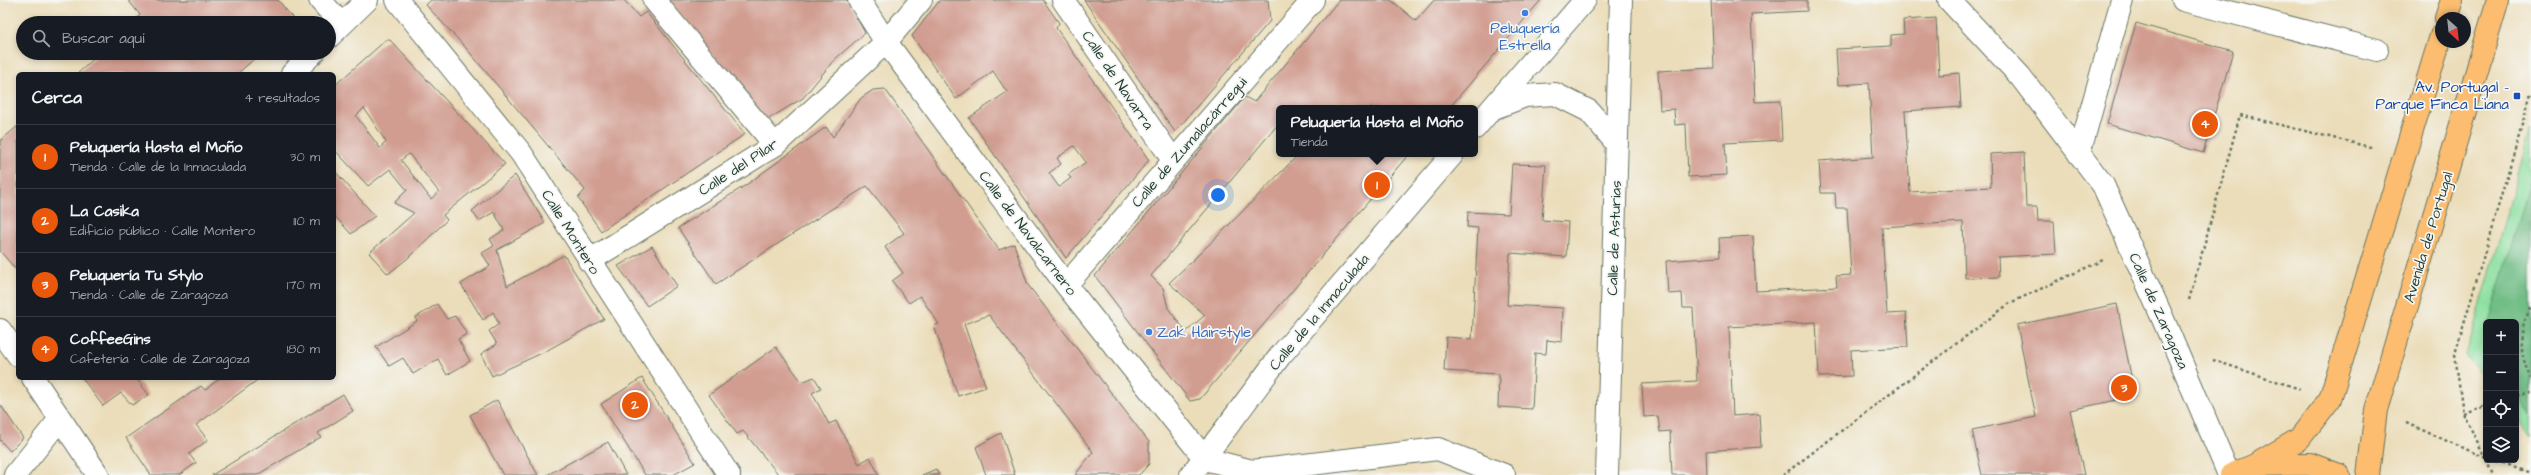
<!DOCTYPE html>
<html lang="es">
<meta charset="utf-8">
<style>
:root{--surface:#171b24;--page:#242831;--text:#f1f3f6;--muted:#9ea1a6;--line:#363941;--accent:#ea580c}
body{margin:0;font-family:"Architects Daughter",sans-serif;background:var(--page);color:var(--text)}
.controls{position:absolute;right:12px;bottom:12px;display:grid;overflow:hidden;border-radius:6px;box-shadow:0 2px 6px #0003}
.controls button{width:36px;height:36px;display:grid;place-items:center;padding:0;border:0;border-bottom:1px solid var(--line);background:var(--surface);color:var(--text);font:20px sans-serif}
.compass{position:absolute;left:2435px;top:12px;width:36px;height:36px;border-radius:50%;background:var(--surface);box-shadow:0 2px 6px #0003;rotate:153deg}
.you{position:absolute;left:1218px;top:195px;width:14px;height:14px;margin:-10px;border:3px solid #fff;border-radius:50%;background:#1a73e8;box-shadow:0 0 0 6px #1a73e833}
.badge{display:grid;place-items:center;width:26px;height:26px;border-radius:50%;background:var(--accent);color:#fff;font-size:13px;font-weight:700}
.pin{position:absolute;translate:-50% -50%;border:2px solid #fff;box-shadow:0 1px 4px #0006}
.popup{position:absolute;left:1276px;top:105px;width:202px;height:52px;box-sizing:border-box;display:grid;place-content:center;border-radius:6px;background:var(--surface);filter:drop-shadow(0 1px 3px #0005);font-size:13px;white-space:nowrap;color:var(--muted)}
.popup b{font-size:15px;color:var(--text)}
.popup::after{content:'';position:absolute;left:50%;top:100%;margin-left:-8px;border:8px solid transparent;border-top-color:var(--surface)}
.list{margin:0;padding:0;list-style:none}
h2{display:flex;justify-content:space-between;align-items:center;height:52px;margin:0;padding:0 16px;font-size:17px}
h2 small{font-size:13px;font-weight:400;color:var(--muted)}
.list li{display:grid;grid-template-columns:26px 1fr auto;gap:12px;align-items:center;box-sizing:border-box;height:64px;padding:0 16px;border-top:1px solid var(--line)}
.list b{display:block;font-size:15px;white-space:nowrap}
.list p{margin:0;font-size:13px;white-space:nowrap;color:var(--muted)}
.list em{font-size:13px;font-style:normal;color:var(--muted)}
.icon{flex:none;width:22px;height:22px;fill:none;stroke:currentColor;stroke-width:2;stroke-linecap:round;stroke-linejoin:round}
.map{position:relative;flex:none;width:2531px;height:475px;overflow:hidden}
.search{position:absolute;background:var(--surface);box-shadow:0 2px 6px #0003;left:16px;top:16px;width:320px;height:44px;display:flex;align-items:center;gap:10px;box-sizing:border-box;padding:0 14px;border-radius:22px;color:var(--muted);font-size:15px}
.panel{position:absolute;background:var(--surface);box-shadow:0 2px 6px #0003;left:16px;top:72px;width:320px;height:308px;border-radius:6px}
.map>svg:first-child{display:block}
.green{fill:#8de0a1;stroke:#568e6a}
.forest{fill:#72be87;stroke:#487e5e}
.building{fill:#d19d91;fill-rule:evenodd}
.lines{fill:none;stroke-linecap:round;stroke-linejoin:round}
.minor-casing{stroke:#667563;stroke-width:24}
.major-casing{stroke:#667563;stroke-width:24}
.path{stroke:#667563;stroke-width:2.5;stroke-dasharray:3 3;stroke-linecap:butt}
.minor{stroke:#fff;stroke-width:22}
.major{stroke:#fcbd6f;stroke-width:22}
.shop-dot{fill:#3f7fe0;stroke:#f6f6f2;stroke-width:1.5}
.transit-dot{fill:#1a4fb4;stroke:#f6f6f2;stroke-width:1.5}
.labels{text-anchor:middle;stroke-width:3.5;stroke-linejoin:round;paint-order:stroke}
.shop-label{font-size:15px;fill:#366cbe;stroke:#f6f6f2}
.street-label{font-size:15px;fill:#1f3d34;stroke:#f6f6f2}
.transit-label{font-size:15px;fill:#164399;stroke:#f6f6f2;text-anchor:end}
</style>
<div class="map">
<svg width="2531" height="475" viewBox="0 0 2531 475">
<rect width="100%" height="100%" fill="#f6f6f2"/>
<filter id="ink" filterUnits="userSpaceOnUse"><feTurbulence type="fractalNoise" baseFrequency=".025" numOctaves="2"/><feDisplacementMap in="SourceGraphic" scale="8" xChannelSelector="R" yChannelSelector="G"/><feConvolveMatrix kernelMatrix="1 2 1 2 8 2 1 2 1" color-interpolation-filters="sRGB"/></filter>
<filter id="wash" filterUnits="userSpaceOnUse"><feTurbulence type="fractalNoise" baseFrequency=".012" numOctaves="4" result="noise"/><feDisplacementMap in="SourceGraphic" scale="16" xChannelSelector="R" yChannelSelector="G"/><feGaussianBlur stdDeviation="0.9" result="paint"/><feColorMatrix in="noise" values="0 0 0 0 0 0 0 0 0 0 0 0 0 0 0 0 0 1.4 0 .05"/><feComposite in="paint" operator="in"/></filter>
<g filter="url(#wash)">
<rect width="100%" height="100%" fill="#ebddb9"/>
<path class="green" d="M2531,128v308l-15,-20v-94h-30v57l-20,-23z"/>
<path class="forest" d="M2531,179v236l-15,-20v-73h-27z"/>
<g id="blocks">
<path class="building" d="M128,0h150l18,22 -164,1 8,-8z
M431,0h193l15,17 7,-5 99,122 -144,97 -23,-33 7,-8 -119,-142 -40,-43z
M668,0h179l18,33 -31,27 -31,38 -38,23z
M940,0h103l16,23 -3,5 93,132 -83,98 -97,-140 38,-26 -14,-21 -37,28 -44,-63zM1074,146l12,16 -18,13 3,3 -12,9 -10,-14 12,-9 -4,-6z
M1084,0h184l2,21 -95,111z
M1339,0h52l25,21 18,-21h107l-92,108h-170v15l-128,153 12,12 5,20 18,24 19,-17 -36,-32 54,-52 76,-77h110l-209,245 -10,2 -95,-125 150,-179 9,5z
M1711,0h96v11l-56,3 4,88 25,-1 2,39 -57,3 2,32 -39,2 -2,-53 -11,1 -1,-16 -14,1 -2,-39 56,-3z
M1936,18l3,57 20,-2 2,34 -56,4 5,81 81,-5 -1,-33 34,-2 2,55h11l1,14h16l2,33 -58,3 1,20 -34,1 -2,-56 -81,5 5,87 19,-1 2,34 -57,3 1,26 -33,1 -3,-55 -87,5 4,89 26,-2 2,33 -55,4 1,24h-35l-2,-44 -10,1 -2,-16 -14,1 -2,-33 55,-3 -4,-73h-10l-1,-15 -14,1 -2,-33 54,-4 -1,-19 34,-2 3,55 81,-4 -1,-11 15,-1 -4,-67h-11l-1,-15h-14l-2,-32 54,-4 -4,-74 -31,2 -2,-36 55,-3v-11l13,-1 -1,-14z
M2136,23l97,28 -30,102 -96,-29z
M386,40h4l115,124 -62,51 4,5 -39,38 -20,16 -19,-21 45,-40 -20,-10 13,-13 -17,-21 -22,17 -34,-37v-63zM364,108l22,34 -6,6 -24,-32zM409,154l30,38 -8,7 -30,-39z
M100,53h161l-24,21h-160z
M885,89l114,161 15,-6 14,41 121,157v22l-10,11h-64l18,-23 -104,-137 -25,9 22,63 -28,9 -24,-70 5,-2 -19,-28 -11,7 -17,-22 11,-8 -18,-26 19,-14 -37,-47 -151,98 -38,-56 68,-43 80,-58 7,10 28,-39 12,-8z
M18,126v146l-18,-21v-110z
M1512,164l34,1 -4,55 26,2 -2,35 -56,-4 -3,52 56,3 -1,34 -15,-2 -1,14 -11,-1 -3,56 -34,-2 1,-33 -55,-3 2,-34 26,2 6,-111 -11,-1 1,-15 41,2z
M334,170l41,46 -24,18 -17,-19z
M515,175l30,48 -48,27 10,36 57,-31 40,64 -62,34 -50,23 -11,-22 16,-10 -8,-13 10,-7 -6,-12 -10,8 -22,-36 29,-18 -8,-13 12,-7 -4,-7 14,-9 -10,-18 -15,9 -7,-10z
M652,246l25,40 -30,20 -29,-40z
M437,304l10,15 8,-3 12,18 -9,5 12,22 -23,14 -9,-16 -25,15 -10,-16 -14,8 -13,-19 41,-26 -2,-3z
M2117,304l18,92 -65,14 14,65h-102l-10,-45 64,-13 -19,-92z
M776,347l26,35 12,-5 7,11 -9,5 17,31 7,-3 23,43 11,-7 9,18h-100l-36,-44 -6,3 -28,-39z
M82,378h54l13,17 -17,10 -11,-12 -18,13z
M220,378h40l-64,47 12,15 -19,14 7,9 -17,12h-28l-25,-37 75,-52 4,4z
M642,378l53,85 -22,12h-28l-44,-71z
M343,394l10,17 -35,22 3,4 -64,38h-45z
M497,400l41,75h-35l-33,-60z
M0,404l23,34 -13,13 -10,-11z
M1001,433l14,42h-29l-10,-28z
M608,442l18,33h-79z
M936,469l3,6h-17z"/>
</g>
</g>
<g filter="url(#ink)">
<use href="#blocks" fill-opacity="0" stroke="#667563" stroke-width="1"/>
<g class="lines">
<defs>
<path id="minor" d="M320,0l21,24
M397,0l124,153 208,322
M654,0l121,145
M859,0l27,42 180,243 139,174
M1063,0l110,160
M1949,0l71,76 83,109 60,134 66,156
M2183,0l194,50
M329,37l38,-37
M292,74l21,-21
M1494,108l31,-12 30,-2 34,17 28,33
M1475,128l110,-128
M2079,154l43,-154
M589,261l186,-116 111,-103 35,-42
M1066,285l247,-285
M0,330l18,25
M33,378l65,97
M1205,459l47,12 186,-22 66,26
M15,475l45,-56
M1191,475l89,-119 173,-202
M1607,475l14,-475"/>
<path id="major" d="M2446,18l6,-18
M2255,465l44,-26 31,-40 111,-363
M2231,475l24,-10 55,-1 29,11
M2368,475l8,-65 122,-410"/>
</defs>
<use href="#minor" class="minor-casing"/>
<use href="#major" class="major-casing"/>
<path class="path" d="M2189,300l51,-185 134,33
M2531,308c-14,22 -11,48 0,71
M2213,360l87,29
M2516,397l15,-4
M2463,413l23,-7
M2406,423l80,35
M2486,459l-23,-46 -8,-59 76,-260
M2486,460l7,15
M2491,460l40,13
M1783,475l227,-172 93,-43"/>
<use href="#minor" class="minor"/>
<use href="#major" class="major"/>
</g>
</g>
<g class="shop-dot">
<circle cx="1525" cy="13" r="4"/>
<circle cx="1149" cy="332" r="4"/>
</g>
<rect class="transit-dot" x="2513" y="92" width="8" height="8" rx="2"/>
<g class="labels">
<g class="shop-label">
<text x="1525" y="33">Peluquería<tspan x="1525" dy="17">Estrella</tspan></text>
<text x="1157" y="337" text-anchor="start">Zak Hairstyle</text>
</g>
<g class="street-label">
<text transform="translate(1118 80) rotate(56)" y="5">Calle de Navarra</text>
<text transform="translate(1189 142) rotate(-49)" y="5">Calle de Zumalacárregui</text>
<text transform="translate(738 167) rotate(-33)" y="5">Calle del Pilar</text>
<text transform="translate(571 232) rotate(58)" y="5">Calle Montero</text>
<text transform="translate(1028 233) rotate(53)" y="5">Calle de Navalcarnero</text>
<text transform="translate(2428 237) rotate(-73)" y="5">Avenida de Portugal</text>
<text transform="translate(1614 238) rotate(-88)" y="5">Calle de Asturias</text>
<text transform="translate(2159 311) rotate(66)" y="5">Calle de Zaragoza</text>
<text transform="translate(1319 312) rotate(-50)" y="5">Calle de la Inmaculada</text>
</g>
<g class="transit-label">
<text x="2509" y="92">Av. Portugal -<tspan x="2509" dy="17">Parque Finca Liana</tspan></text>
</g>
</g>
</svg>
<div class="controls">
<button>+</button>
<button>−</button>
<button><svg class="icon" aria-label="locate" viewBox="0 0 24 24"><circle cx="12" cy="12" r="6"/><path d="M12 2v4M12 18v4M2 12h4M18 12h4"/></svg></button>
<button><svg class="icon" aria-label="layers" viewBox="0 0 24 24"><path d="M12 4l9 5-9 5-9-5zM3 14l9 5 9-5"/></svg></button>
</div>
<svg class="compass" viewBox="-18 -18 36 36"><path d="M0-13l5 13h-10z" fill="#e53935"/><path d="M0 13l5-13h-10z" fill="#9ea1a6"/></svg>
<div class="you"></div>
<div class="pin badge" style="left:1377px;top:185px">1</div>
<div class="popup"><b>Peluquería Hasta el Moño</b>Tienda</div>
<div class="pin badge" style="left:635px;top:405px">2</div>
<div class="pin badge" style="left:2124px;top:388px">3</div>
<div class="pin badge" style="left:2205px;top:124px">4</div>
<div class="search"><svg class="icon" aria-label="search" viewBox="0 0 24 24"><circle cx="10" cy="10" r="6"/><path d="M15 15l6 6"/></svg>Buscar aquí</div>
<section class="panel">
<h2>Cerca<small>4 resultados</small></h2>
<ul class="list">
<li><span class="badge">1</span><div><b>Peluquería Hasta el Moño</b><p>Tienda · Calle de la Inmaculada</p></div><em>30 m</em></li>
<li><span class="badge">2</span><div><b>La Casika</b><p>Edificio público · Calle Montero</p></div><em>110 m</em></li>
<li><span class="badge">3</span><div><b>Peluquería Tu Stylo</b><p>Tienda · Calle de Zaragoza</p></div><em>170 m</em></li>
<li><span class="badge">4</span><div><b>CoffeeGins</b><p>Cafetería · Calle de Zaragoza</p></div><em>180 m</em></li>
</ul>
</section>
</div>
